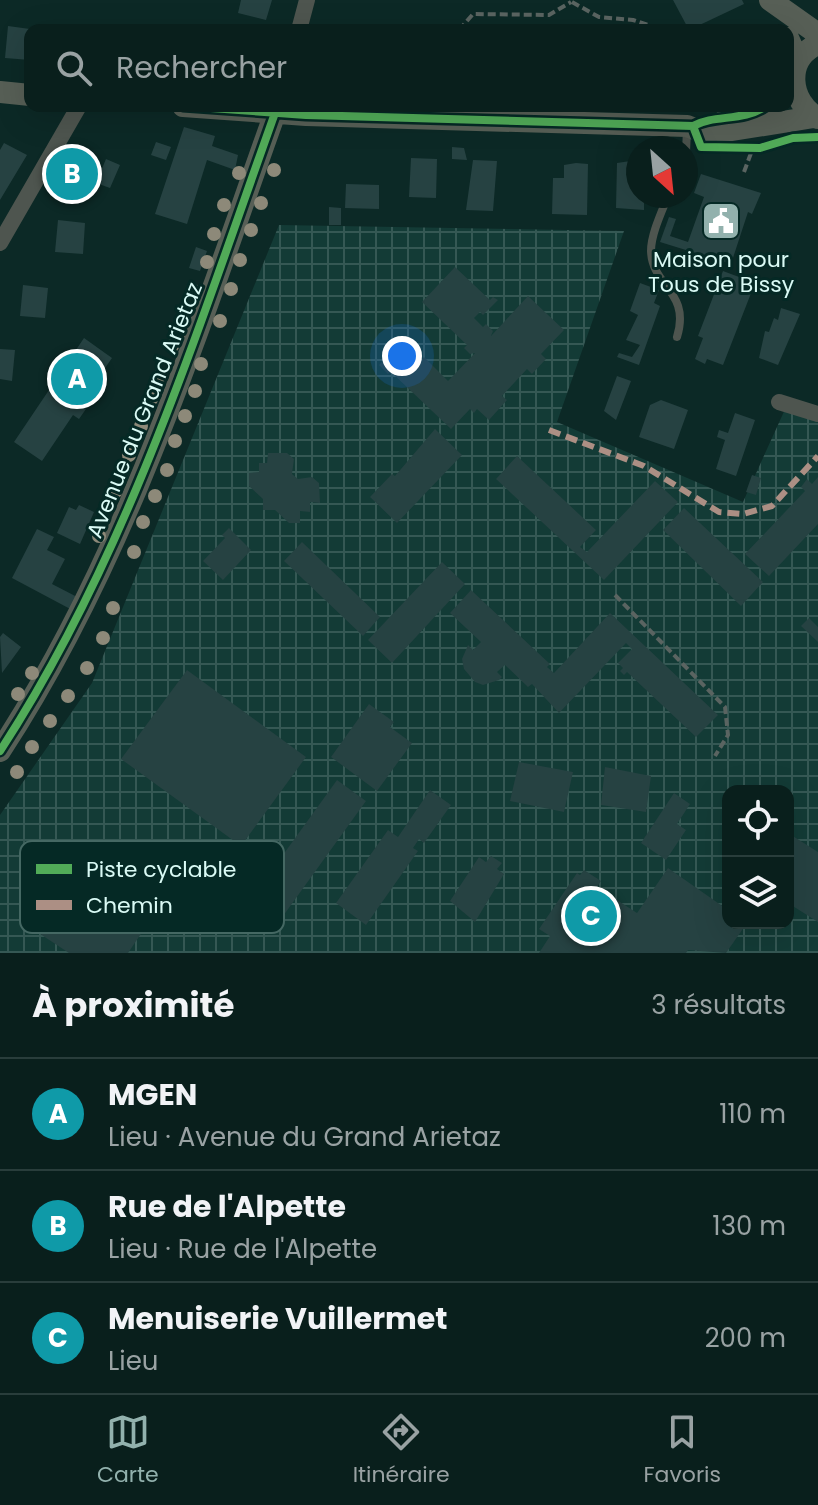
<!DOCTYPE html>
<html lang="fr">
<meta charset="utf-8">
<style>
:root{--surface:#091f1c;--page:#122725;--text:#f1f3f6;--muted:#99a2a3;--line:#293d3b;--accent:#92b1ad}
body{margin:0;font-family:Poppins,sans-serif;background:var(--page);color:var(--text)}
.controls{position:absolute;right:24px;bottom:24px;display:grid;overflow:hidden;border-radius:16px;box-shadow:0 8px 32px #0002}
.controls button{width:72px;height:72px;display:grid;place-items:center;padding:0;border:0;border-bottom:2px solid var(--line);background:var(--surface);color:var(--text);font:40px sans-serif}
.compass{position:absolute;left:626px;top:136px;width:72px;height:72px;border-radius:50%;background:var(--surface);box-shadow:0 8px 32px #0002;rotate:153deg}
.you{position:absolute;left:402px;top:356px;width:28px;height:28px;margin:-20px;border:6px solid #fff;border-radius:50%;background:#1a73e8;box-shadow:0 0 0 12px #1a73e833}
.badge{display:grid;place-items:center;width:52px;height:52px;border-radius:50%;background:var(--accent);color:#fff;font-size:26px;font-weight:700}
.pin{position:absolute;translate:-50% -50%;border:4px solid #fff;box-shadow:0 2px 8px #0006}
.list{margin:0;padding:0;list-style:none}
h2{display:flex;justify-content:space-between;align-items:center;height:104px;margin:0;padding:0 32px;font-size:34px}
h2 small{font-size:26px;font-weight:400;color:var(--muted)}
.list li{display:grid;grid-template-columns:52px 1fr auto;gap:24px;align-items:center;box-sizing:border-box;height:112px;padding:0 32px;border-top:2px solid var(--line)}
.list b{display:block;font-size:30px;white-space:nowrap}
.list p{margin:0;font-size:26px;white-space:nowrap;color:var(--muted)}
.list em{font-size:26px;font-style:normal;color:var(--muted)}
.icon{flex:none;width:44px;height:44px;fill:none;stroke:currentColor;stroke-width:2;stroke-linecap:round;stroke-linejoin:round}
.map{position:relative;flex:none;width:818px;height:953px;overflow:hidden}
.search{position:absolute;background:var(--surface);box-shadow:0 8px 32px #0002;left:24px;right:24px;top:24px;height:88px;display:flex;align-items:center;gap:20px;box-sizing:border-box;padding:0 28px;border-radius:16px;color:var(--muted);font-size:30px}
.sheet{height:440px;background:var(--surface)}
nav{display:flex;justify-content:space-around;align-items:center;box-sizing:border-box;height:112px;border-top:2px solid var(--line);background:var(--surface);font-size:22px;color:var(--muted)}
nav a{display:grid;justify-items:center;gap:4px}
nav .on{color:var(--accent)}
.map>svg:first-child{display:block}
.industrial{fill:url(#industrial-grid);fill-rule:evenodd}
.building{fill:#264242}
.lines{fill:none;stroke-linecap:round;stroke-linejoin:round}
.path{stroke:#5a6461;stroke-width:4;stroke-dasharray:8 4;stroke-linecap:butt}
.service{stroke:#4e554f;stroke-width:8}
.minor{stroke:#4e554f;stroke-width:16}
.secondary{stroke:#575f56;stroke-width:22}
.quiet{stroke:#ac8f84;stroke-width:6;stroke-dasharray:12 6;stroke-linecap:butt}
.cycleway-casing{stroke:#052925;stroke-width:13}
.cycleway{stroke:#51ab58;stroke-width:8}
.tree{fill:#8d8979}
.labels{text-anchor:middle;stroke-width:6;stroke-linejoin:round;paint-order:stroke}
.poi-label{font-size:22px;fill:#dafaf5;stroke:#052925}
.street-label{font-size:22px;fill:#dafaf5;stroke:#052925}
.key{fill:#052925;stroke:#456863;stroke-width:2}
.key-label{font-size:22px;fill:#dafaf5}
</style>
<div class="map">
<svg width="818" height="953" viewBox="0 0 818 953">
<defs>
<pattern id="industrial-grid" width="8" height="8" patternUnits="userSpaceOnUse" patternTransform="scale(2)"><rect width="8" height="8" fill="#133b36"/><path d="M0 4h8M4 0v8" fill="none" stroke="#355854"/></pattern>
</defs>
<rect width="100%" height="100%" fill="#0c2926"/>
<path class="industrial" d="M279,225l345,6 -67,191 186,80 44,-97 31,5v543h-818v-138l92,-132zM728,791h60v132h-60z"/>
<path class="building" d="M241,0h31l-6,20 -28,-7z
M673,0h69l2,4 -55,26z
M8,26l22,3v31l-25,-2z
M184,127l31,9 -3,10 26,9 -3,15 -28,-10 -20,64 -32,-10z
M156,142l15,5 -5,13 -15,-5z
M4,143l23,12 -27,45v-50z
M452,147l12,1 3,12 -15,-1z
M411,158l26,1 -1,39 -27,-1z
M106,159l14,6 -10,23 -14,-5z
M473,160l24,1 -4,50 -27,-1z
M637,160l1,36h6v14l-28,-2 1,-45z
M576,163l12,1 -1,51 -35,-1 1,-36h11v-13z
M72,164l9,14 -9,6 -8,-14z
M701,174l60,19 -9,21 -4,-2 -17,52 -71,-22 9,-25 7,2 -6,17 18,6 16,-45 -10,-4z
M346,184l33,1v24l-34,-1z
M329,207l12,1v17h-12z
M58,220l27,3 -2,31 -28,-2z
M196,247l11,4 -7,20 -11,-3z
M455,267l35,33 3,-3 5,3 -15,15 -3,-3 -6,6 9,9 3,-3 7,7 -2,5 37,-40 36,34 -23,24 5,5 -14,15 -5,-5 -25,27 5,4 -18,20 -12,-11 -3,4 -4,-4 -19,20 -60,-57 -3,2 -9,-9 21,-22 20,19 4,-5 24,24 27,-28 -5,1 -6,-6 3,-3 -45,-43z
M723,271l32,12 -32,82 -16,-6 -2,5 -10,-5 8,-21 -5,-2z
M640,283l19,7 -5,13 6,3 -21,59 -22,-8 2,-4 13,4 8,-12 -14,-5 12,-25 -8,-4z
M23,285l25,3 -3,30 -25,-2z
M781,308l19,6 -22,51 -19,-7 6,-27 4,1 5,-14 4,2z
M84,338l28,20 -32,46 6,5 -7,10 -6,-4 -31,46 -28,-19z
M0,349l15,1 -3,31 -12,-2z
M617,376l14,5 -15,39 -12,-9z
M661,400l27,10 -14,39 -35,-12 11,-32z
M735,413l20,7 -19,56 -20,-7 9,-29 -8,-3 2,-7 9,3z
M435,429l27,26 -65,68 -27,-26 22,-23 3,2z
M268,453h19l7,6 -2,15 6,5 14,-2 7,6 1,20 -10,-1v10l-10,-1v12h-11l-14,-13h-12v-11l-14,-13v-13l10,-1v-9h8z
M517,456l79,74 -16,17 7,5 68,-71 23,21 -74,78 -108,-101z
M752,475l9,3 -5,17 -10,-3z
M818,477v47l-49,52 -24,-22 60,-63 -4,-4 6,-8 5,5z
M79,505l15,7 -14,32 -23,-11 12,-26 7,3z
M684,508l79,74 -22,24 -78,-76z
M229,528l22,22 -28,30 -20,-19 22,-23 -3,-3z
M37,529l17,8 -7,13 18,9 -13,25 29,15 -7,12 -62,-33z
M302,542l78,75 -17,19 -79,-75z
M442,562l23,22 -73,79 -24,-23z
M471,590l79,74 -3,3 7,6 56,-60 108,102 -22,22 -69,-65 -3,3 -4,-4 3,-3 -5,-5 14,-14 -6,-6 -67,70 -27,-29 -4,3 -23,-22 -8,7 5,5 -3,3 -16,5 -8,-3 -11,-13 -2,-10 6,-14 5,5 8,-8 -31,-29z
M809,618l9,9v15l-17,-16z
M3,633l18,14 -19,26 -2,-36z
M187,670l119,87 -65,89 -120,-87z
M369,704l25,18 -4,5 22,16 -35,48 -46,-34z
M519,762l54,10 -9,40 -54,-11z
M605,767l46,9 -5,36 -45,-7z
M337,780l29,21 -88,122 -29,-21z
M430,790l21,15 -27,38 -5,-4 -6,9 5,3 -52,74 -30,-22 52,-73 10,7z
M674,793l16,11 -13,20 9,6 -20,30 -25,-17z
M788,833l30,19v70l-30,-19z
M491,856l11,7 -5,6 7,5 -29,48 -25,-21 29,-44 7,5z
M66,862l85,57 -23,34h-59l-44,-29z
M668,868l60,42v13h19l-21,30 -38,-3 -2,3h-147l11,-17 -11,-7 38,-56 3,2 4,-5 17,11 -4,6 40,26z"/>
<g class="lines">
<path class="path" d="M572,2l27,15 34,3 30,10
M459,30l14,-16 76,1 22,-13
M744,172l7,-19
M615,595l110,112 3,28 -13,21"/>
<path class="service" d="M686,152l1,-23
M668,196c-6,15 -17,38 -17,55 1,36 40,40 26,86"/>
<path class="minor" d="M299,30l8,-30
M0,243l79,-137
M779,402l39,12"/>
<path class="secondary" d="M770,0l48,34
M788,38l10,23
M818,44c-34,15 -29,58 0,74
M0,92l30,3
M183,106l123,9 381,11 20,8 107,-17
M725,120l41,-14
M0,751c127,-194 197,-420 275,-638"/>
<path class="quiet" d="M549,430l95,36 75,46 24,2 29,-8 46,-50"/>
<defs>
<path id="cycleway" d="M183,106l123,9 387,11c22,-12 50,-4 73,-20
M693,126l8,21 59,1 33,-10 25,-1
M0,751c127,-194 197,-420 275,-638"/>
</defs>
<use href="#cycleway" class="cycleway-casing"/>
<use href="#cycleway" class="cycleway"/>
</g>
<g class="tree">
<circle cx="274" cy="170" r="7"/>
<circle cx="239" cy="173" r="7"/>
<circle cx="261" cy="203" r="7"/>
<circle cx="224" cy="205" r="7"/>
<circle cx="251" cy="230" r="7"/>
<circle cx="214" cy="234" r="7"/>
<circle cx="240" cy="260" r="7"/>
<circle cx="207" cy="262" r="7"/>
<circle cx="231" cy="289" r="7"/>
<circle cx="194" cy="291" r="7"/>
<circle cx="183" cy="319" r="7"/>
<circle cx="220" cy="321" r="7"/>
<circle cx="172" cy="346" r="7"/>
<circle cx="201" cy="364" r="7"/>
<circle cx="161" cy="375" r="7"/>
<circle cx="195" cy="391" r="7"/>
<circle cx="151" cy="399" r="7"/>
<circle cx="185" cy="416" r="7"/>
<circle cx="141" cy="426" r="7"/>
<circle cx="175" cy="441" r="7"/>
<circle cx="129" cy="455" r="7"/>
<circle cx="167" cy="470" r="7"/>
<circle cx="115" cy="492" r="7"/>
<circle cx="155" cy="496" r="7"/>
<circle cx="143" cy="522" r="7"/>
<circle cx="99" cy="536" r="7"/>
<circle cx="134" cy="552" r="7"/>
<circle cx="113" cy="608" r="7"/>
<circle cx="103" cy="638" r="7"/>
<circle cx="87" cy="668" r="7"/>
<circle cx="32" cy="673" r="7"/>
<circle cx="18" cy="694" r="7"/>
<circle cx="68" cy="696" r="7"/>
<circle cx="50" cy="721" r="7"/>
<circle cx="32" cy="747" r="7"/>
<circle cx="17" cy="772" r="7"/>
</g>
<defs>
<symbol id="civic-square" viewBox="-11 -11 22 22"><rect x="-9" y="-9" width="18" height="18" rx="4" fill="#92b1ad" stroke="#052925"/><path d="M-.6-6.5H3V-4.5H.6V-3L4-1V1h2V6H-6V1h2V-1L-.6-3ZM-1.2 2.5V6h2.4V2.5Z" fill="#fff"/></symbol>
</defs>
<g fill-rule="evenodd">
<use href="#civic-square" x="699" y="199" width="44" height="44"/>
</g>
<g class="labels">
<g class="poi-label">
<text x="721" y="267">Maison pour<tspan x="721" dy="25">Tous de Bissy</tspan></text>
</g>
<g class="street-label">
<text transform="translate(144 410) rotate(-68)" y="8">Avenue du Grand Arietaz</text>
</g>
</g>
<rect x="20" y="841" width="264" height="92" rx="12" class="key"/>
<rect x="36" y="864" width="36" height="10" fill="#51ab58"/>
<rect x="36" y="900" width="36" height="10" fill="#ac8f84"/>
<g class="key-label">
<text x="86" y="877">Piste cyclable</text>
<text x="86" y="913">Chemin</text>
</g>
</svg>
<div class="controls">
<button><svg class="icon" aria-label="locate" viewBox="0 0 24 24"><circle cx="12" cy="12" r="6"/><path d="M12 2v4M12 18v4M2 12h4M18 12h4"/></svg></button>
<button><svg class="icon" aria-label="layers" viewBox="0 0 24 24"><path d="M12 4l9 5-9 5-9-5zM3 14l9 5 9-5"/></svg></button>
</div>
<svg class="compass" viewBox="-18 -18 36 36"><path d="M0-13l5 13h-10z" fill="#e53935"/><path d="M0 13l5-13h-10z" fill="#99a2a3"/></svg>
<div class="you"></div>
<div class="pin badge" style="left:77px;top:379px;background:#0f9aa8">A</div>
<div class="pin badge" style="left:72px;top:174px;background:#0f9aa8">B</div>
<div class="pin badge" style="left:591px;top:916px;background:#0f9aa8">C</div>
<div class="search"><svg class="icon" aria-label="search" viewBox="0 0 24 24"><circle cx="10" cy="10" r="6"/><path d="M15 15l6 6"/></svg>Rechercher</div>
</div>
<section class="sheet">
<h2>À proximité<small>3 résultats</small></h2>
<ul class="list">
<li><span class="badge" style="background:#0f9aa8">A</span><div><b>MGEN</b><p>Lieu · Avenue du Grand Arietaz</p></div><em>110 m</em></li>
<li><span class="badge" style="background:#0f9aa8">B</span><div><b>Rue de l'Alpette</b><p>Lieu · Rue de l'Alpette</p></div><em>130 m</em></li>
<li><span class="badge" style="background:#0f9aa8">C</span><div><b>Menuiserie Vuillermet</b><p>Lieu</p></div><em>200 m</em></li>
</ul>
</section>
<nav>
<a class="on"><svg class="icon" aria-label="map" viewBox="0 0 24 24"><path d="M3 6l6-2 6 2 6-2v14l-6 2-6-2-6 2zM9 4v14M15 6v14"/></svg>Carte</a>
<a><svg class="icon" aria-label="directions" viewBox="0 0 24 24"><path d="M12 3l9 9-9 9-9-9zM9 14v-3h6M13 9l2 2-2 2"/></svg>Itinéraire</a>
<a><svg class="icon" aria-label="saved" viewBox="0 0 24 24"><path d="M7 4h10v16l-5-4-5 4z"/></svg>Favoris</a>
</nav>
